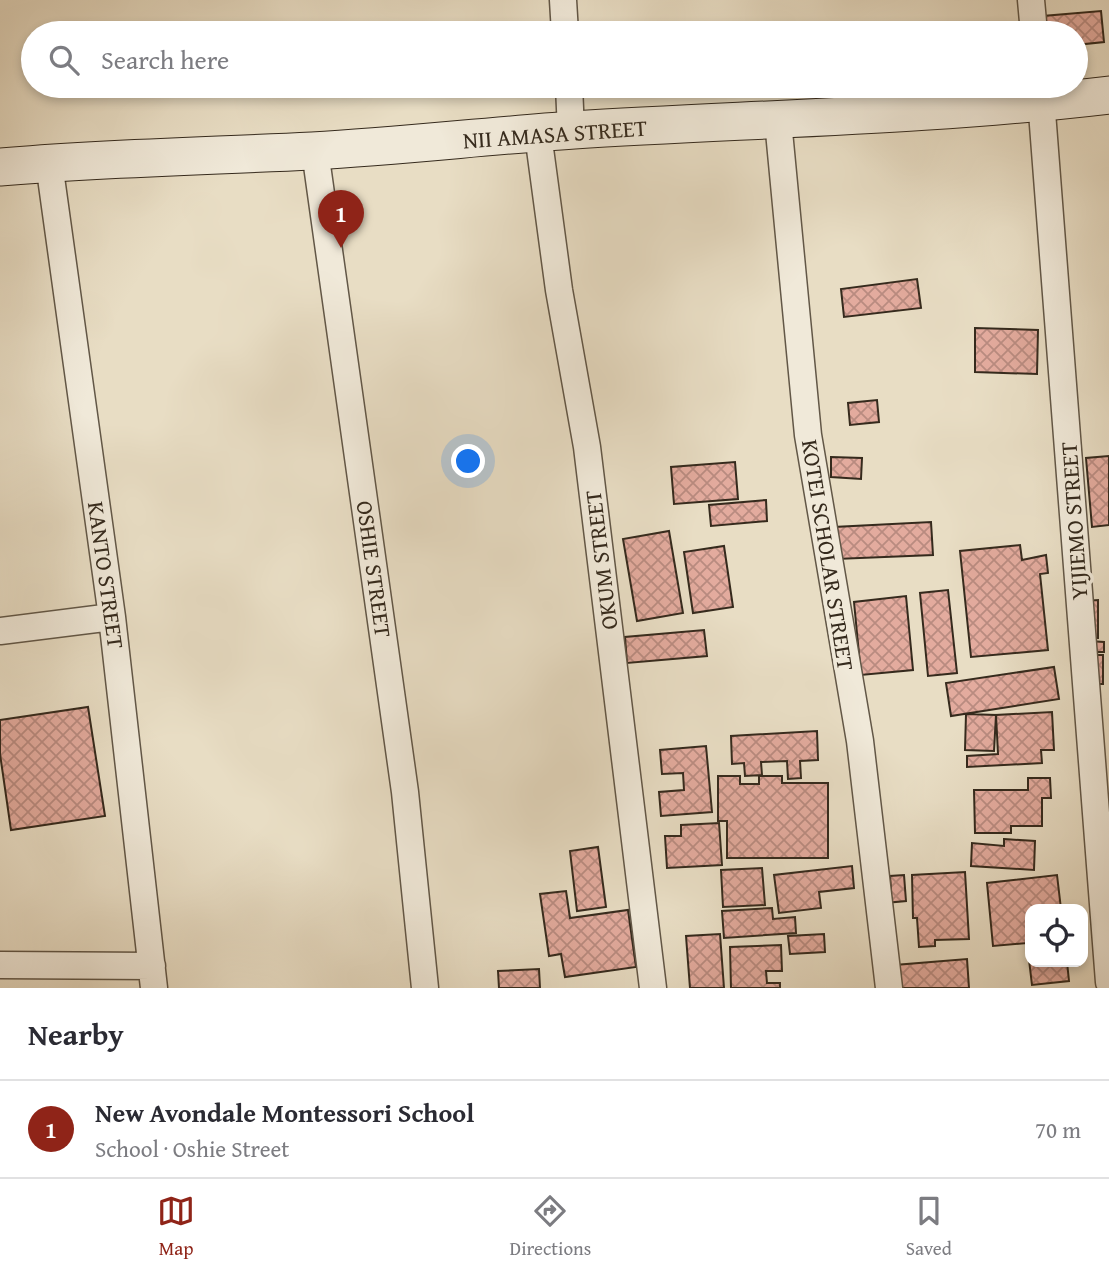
<!DOCTYPE html>
<meta charset="utf-8">
<style>
:root{--surface:#fff;--page:#f7f7f7;--text:#2b2b33;--muted:#7c7c81;--line:#e1e1e2;--accent:#8f2418}
body{margin:0;font-family:"Gentium Book Plus",serif;background:var(--page);color:var(--text)}
.controls{position:absolute;right:21px;bottom:21px;display:grid;overflow:hidden;border-radius:14px;box-shadow:0 4px 10px #0003}
.controls button{width:63px;height:63px;display:grid;place-items:center;padding:0;border:0;border-bottom:2px solid var(--line);background:var(--surface);color:var(--text);font:35px sans-serif}
.you{position:absolute;left:469px;top:462px;width:24px;height:24px;margin:-18px;border:5px solid #fff;border-radius:50%;background:#1a73e8;box-shadow:0 0 0 10px #1a73e833}
.badge{display:grid;place-items:center;width:46px;height:46px;border-radius:50%;background:var(--accent);color:#fff;font-size:23px;font-weight:700}
.pin{position:absolute;translate:-50% -58px;filter:drop-shadow(0 2px 4px #0008)}
.pin::after{content:'';position:absolute;top:37px;width:24px;height:21px;background:inherit;clip-path:polygon(0 0,100% 0,50% 100%)}
.list{margin:0;padding:0;list-style:none}
h2{display:flex;justify-content:space-between;align-items:center;height:91px;margin:0;padding:0 28px;font-size:30px}
h2 small{font-size:23px;font-weight:400;color:var(--muted)}
.list li{display:grid;grid-template-columns:46px 1fr auto;gap:21px;align-items:center;box-sizing:border-box;height:98px;padding:0 28px;border-top:2px solid var(--line)}
.list b{display:block;font-size:26px;white-space:nowrap}
.list p{margin:0;font-size:23px;white-space:nowrap;color:var(--muted)}
.list em{font-size:23px;font-style:normal;color:var(--muted)}
.icon{flex:none;width:38px;height:38px;fill:none;stroke:currentColor;stroke-width:2;stroke-linecap:round;stroke-linejoin:round}
.map{position:relative;flex:none;width:1109px;height:988px;overflow:hidden}
.search{position:absolute;background:var(--surface);box-shadow:0 4px 10px #0003;left:21px;right:21px;top:21px;height:77px;display:flex;align-items:center;gap:18px;box-sizing:border-box;padding:0 24px;border-radius:38px;color:var(--muted);font-size:26px}
.sheet{height:189px;background:var(--surface)}
nav{display:flex;justify-content:space-around;align-items:center;box-sizing:border-box;height:98px;border-top:2px solid var(--line);background:var(--surface);font-size:19px;color:var(--muted)}
nav a{display:grid;justify-items:center;gap:4px}
nav .on{color:var(--accent)}
.map>svg:first-child{display:block}
.building{fill:url(#building-cross-hatch);stroke:#352a1d;stroke-width:2}
.lines{fill:none;stroke-linecap:round;stroke-linejoin:round}
.street-casing{stroke:#625747;stroke-width:29}
.secondary-casing{stroke:#352a1d;stroke-width:39}
.street{stroke:#f0e9d9;stroke-width:26}
.secondary{stroke:#f0e9d9;stroke-width:37}
.labels{text-anchor:middle;stroke-width:7;stroke-linejoin:round;paint-order:stroke}
.street-label{font-size:23px;fill:#352a1d;stroke:#f0e9d9}
</style>
<div class="map">
<svg width="1109" height="988" viewBox="0 0 1109 988">
<defs>
<pattern id="building-cross-hatch" width="8" height="8" patternUnits="userSpaceOnUse" patternTransform="scale(1.75)"><rect width="8" height="8" fill="#e3ab9e"/><path d="M0 0l8 8M0 8l8-8" fill="none" stroke="#b98b80"/></pattern>
</defs>
<rect width="100%" height="100%" fill="#e8ddc4"/>
<filter id="stains"><feTurbulence type="fractalNoise" baseFrequency=".00286" numOctaves="4"/><feColorMatrix values="0 0 0 0 .2 0 0 0 0 .09 0 0 0 0 .02 0 0 0 .5 -.17"/></filter>
<radialGradient id="worn" r=".72"><stop offset=".6" stop-color="#630" stop-opacity="0"/><stop offset="1" stop-color="#630" stop-opacity=".3"/></radialGradient>
<path class="building" d="M1101,11l3,31 -28,3 3,33h-3v-45h-32l-1,-17z
M917,279l4,29 -77,9 -3,-28z
M975,328l63,2 -1,44 -62,-2z
M877,400l2,22 -29,3 -2,-22z
M1109,456v69l-17,2 -6,-69z
M831,457l31,1 -1,21 -30,-2z
M735,462l3,37 -64,5 -3,-37z
M766,500l1,21 -56,5 -2,-21z
M931,522l2,33 -97,4 -2,-32z
M669,531l14,82 -46,8 -14,-82z
M1020,545l2,15 24,-5 2,18 -8,1 8,76 -77,7 -11,-106z
M724,546l9,61 -40,6 -9,-61z
M948,590l9,83 -29,3 -8,-83z
M906,596l7,74 -52,5 -7,-73z
M1098,600v38h-12l-2,-37z
M704,630l3,26 -80,7 -2,-26z
M1088,641l16,1v10h-16z
M1092,655h11v29h-11z
M1054,667l5,32 -108,17 -5,-33z
M88,707l17,109 -94,14 -11,-76v-34z
M1052,712l2,38h-13l1,13 -75,4v-11l31,-2 -2,-39z
M966,714l30,1 -2,36 -29,-1z
M817,731l1,29 -18,1 1,17 -13,1 -1,-18 -26,1 1,13 -17,1 -1,-13 -12,1 -1,-28z
M706,746l6,66 -51,4 -2,-24 25,-2 -1,-17 -21,1 -2,-24z
M718,776h22v8h19v-8h23v7h46v75h-101v-37h-9z
M1028,778h22l1,20h-9v28h-31v7h-36l-1,-43h54z
M719,823l3,42 -55,3 -2,-32h16v-11z
M1004,839l31,2 -1,29 -63,-4 1,-23 32,3z
M598,847l8,60 -29,4 -7,-60z
M852,866l2,22 -35,4 2,16 -42,5 -5,-38z
M762,868l3,37 -42,2 -2,-37z
M965,872l4,67 -34,1v6l-16,1 -2,-29h-4l-1,-43z
M904,875l2,26 -22,2 7,-14 -1,-13z
M1057,875l4,34h-31v53h37l2,19 -37,4 -5,-42 -34,3 -6,-63z
M566,891l4,27 58,-8 8,57 -71,10 -4,-23 -12,2 -9,-62z
M772,908l1,11 22,-2 1,16 -72,5 -2,-27z
M720,934l4,54h-34l-4,-52z
M824,934l1,18 -35,2 -2,-18z
M781,945l1,26h-16l1,12h13v5h-49l-1,-41z
M967,959l2,29h-72l-2,-23z
M539,969l1,19h-41l-1,-17z"/>
<g class="lines">
<defs>
<path id="street" d="M563,0l2,33
M1031,0l3,33
M569,86l2,45
M1040,86l69,896
M778,121l30,314 52,306 29,247
M538,134l21,156 28,157 66,541
M315,151l90,641 20,196
M49,163l63,454 42,371
M0,631l112,-14
M0,965l152,1"/>
<path id="secondary" d="M0,167c104,-9 208,-11 312,-16 88,-5 175,-15 262,-21 178,-11 357,-14 535,-35"/>
</defs>
<use href="#street" class="street-casing"/>
<use href="#secondary" class="secondary-casing"/>
<use href="#street" class="street"/>
<use href="#secondary" class="secondary"/>
</g>
<g class="labels">
<g class="street-label">
<text transform="translate(555 134) rotate(-4)" y="8">NII AMASA STREET</text>
<text transform="translate(1074 521) rotate(-94)" y="8">YIJIEMO STREET</text>
<text transform="translate(828 555) rotate(81)" y="8">KOTEI SCHOLAR STREET</text>
<text transform="translate(601 560) rotate(-97)" y="8">OKUM STREET</text>
<text transform="translate(374 569) rotate(82)" y="8">OSHIE STREET</text>
<text transform="translate(106 575) rotate(82)" y="8">KANTO STREET</text>
</g>
</g>
<rect width="100%" height="100%" filter="url(#stains)"/>
<rect width="100%" height="100%" fill="url(#worn)"/>
</svg>
<div class="controls">
<button><svg class="icon" aria-label="locate" viewBox="0 0 24 24"><circle cx="12" cy="12" r="6"/><path d="M12 2v4M12 18v4M2 12h4M18 12h4"/></svg></button>
</div>
<div class="you"></div>
<div class="pin badge" style="left:341px;top:248px">1</div>
<div class="search"><svg class="icon" aria-label="search" viewBox="0 0 24 24"><circle cx="10" cy="10" r="6"/><path d="M15 15l6 6"/></svg>Search here</div>
</div>
<section class="sheet">
<h2>Nearby<small></small></h2>
<ul class="list">
<li><span class="badge">1</span><div><b>New Avondale Montessori School</b><p>School · Oshie Street</p></div><em>70 m</em></li>
</ul>
</section>
<nav>
<a class="on"><svg class="icon" aria-label="map" viewBox="0 0 24 24"><path d="M3 6l6-2 6 2 6-2v14l-6 2-6-2-6 2zM9 4v14M15 6v14"/></svg>Map</a>
<a><svg class="icon" aria-label="directions" viewBox="0 0 24 24"><path d="M12 3l9 9-9 9-9-9zM9 14v-3h6M13 9l2 2-2 2"/></svg>Directions</a>
<a><svg class="icon" aria-label="saved" viewBox="0 0 24 24"><path d="M7 4h10v16l-5-4-5 4z"/></svg>Saved</a>
</nav>
